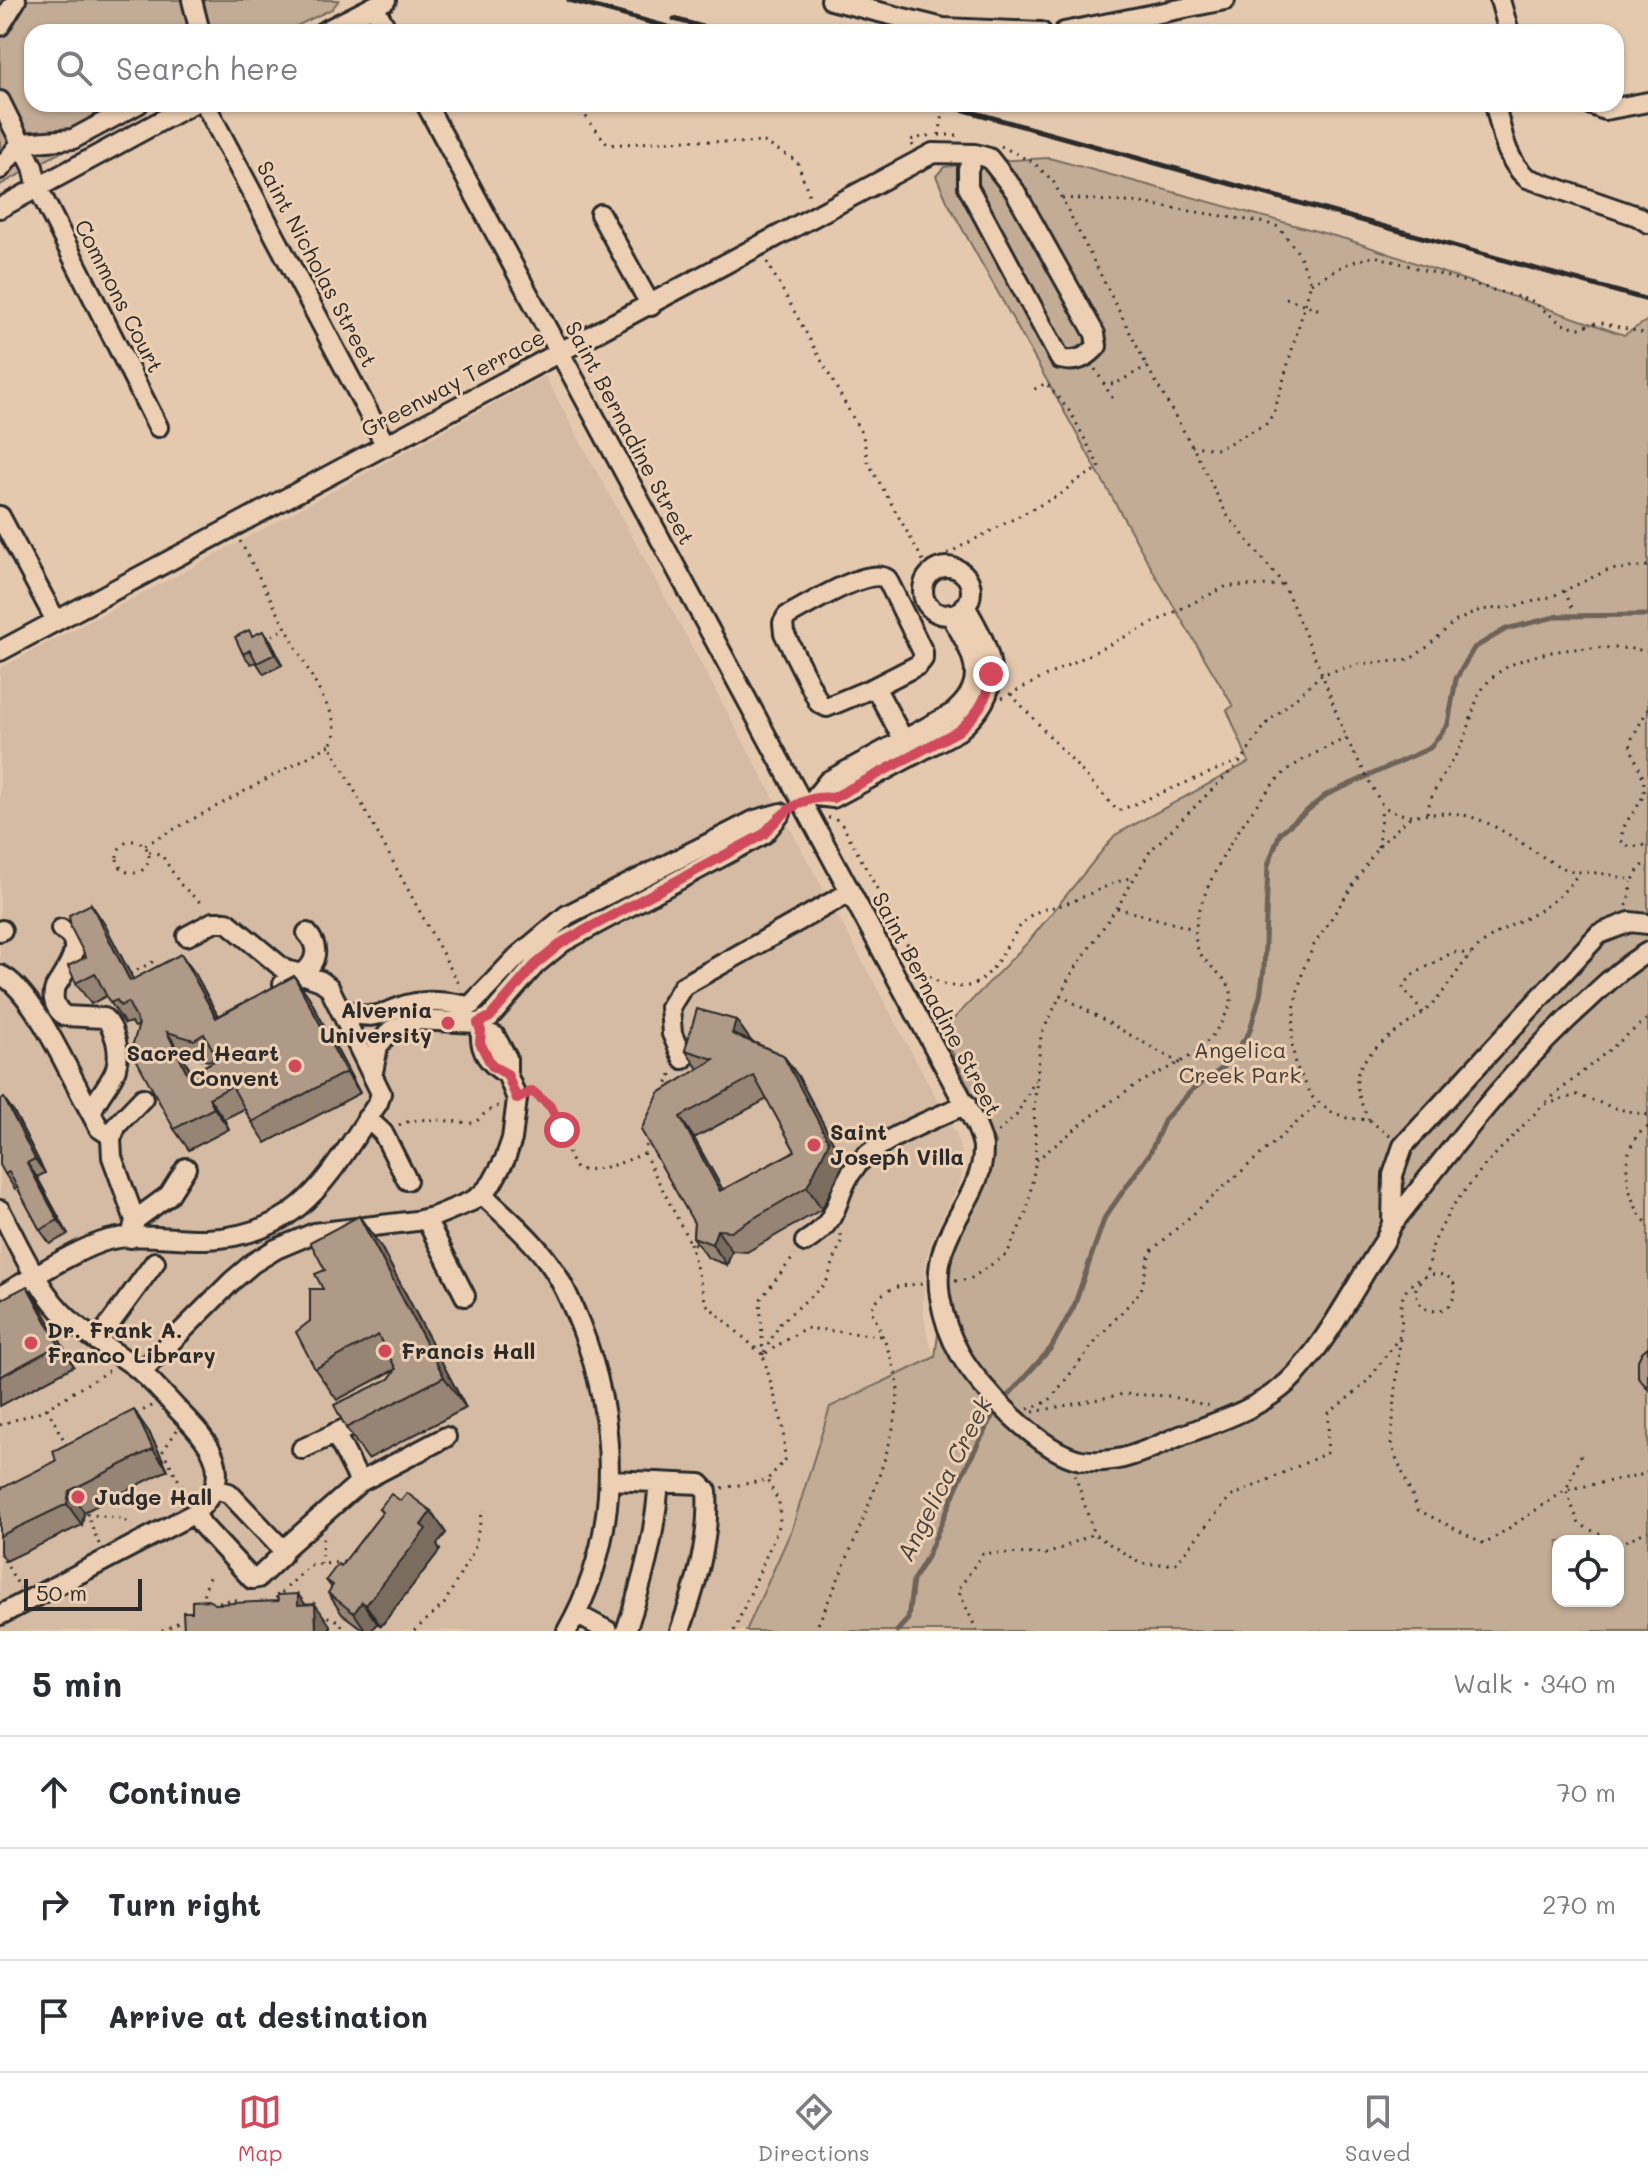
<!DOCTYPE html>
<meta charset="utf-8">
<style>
:root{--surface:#fff;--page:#f2f2f3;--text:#2b2b33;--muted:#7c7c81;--line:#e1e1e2;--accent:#d1495b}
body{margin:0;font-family:Mali,sans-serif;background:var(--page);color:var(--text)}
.controls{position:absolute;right:24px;bottom:24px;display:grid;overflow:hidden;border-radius:16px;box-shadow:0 2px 6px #0004}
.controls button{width:72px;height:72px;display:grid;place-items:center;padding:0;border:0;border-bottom:2px solid var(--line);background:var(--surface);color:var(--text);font:40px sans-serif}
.scale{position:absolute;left:24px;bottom:20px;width:118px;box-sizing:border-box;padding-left:8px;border:4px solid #2b2b2b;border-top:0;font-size:22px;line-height:28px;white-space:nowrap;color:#2b2b2b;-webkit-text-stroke:6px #edd0b4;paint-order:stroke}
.stop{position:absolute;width:24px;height:24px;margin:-18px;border:6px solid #d1495b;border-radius:50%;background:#fff}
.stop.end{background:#d1495b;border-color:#fff;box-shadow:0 2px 8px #0008}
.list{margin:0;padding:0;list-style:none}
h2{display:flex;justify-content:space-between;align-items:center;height:104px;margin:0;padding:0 32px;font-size:34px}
h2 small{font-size:26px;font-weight:400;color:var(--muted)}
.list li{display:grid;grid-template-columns:52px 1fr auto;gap:24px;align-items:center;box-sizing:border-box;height:112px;padding:0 32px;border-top:2px solid var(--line)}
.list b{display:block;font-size:30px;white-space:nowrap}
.list em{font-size:26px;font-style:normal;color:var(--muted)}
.icon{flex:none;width:44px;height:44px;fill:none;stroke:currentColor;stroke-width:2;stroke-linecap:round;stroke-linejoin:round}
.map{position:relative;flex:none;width:1648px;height:1631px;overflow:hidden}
.search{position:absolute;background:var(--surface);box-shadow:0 2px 6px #0004;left:24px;right:24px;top:24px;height:88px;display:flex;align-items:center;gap:20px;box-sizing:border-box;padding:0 28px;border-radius:24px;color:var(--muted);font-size:30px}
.sheet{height:440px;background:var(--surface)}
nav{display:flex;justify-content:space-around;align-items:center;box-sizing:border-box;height:112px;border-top:2px solid var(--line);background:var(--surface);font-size:22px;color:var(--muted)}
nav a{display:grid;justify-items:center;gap:4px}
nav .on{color:var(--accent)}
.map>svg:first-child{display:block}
.built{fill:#d5bba3}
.green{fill:#c3ac96;stroke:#776c60;stroke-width:2;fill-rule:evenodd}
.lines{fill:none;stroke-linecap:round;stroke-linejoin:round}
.stream{stroke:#6d6359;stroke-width:5}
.minor-casing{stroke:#2b2b2b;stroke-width:24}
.path{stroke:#2b2b2b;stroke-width:3;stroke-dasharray:2 6;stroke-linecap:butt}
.minor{stroke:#edd0b4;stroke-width:18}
.rail{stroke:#2b2b2b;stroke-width:5}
.wall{fill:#968475;stroke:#2b2b2b;stroke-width:2;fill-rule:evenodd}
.shaded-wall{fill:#7a6c5f;stroke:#2b2b2b;stroke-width:2}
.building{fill:#af9a88;stroke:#2b2b2b;stroke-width:2;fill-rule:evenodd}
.route{stroke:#d1495b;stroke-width:10}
.poi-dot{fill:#d1495b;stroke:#edd0b4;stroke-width:3}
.labels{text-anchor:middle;stroke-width:6;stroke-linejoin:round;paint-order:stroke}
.street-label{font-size:22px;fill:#2b2b2b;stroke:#edd0b4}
.poi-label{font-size:22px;font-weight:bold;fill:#2b2b2b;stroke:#edd0b4;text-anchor:start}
.park-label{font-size:22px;fill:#423e3b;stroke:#edd0b4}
.water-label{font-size:24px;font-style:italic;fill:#46423e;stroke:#edd0b4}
</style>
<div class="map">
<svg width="1648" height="1631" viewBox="0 0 1648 1631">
<rect width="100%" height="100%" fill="#e5c9af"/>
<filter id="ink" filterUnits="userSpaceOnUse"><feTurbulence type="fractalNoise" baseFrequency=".0125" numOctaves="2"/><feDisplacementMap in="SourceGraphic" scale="16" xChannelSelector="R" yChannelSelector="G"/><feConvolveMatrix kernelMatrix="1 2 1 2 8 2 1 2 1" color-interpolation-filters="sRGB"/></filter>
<g filter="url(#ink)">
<path class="built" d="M545,376l411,758 6,20 -1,26 -26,52 -10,29 -2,48 5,30 7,18 -105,50 -38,122 -46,102h-746v-963l191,-100z"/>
<path class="green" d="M0,0h339l-7,9 -48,23h-252v72h118l-150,81z
M1049,158l300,82 275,95 24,-15v1311h-902l46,-102 38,-122 105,-50 13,-98 35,-77 12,-39 -53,-112 87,-90 86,-106 134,-73 -22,-52 6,-4 -76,-128 -209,-375 -12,-27 8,-9 51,-6zM1558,1541h60v60h-60z"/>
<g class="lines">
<path class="stream" d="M897,1631l11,-12 5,-39 14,-23 35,-82 34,-66 55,-61 23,-42 31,-89 45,-64 15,-34 27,-29 32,-23 25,-34 11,-37 4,-27 4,-104 12,-32 46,-38 104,-47 18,-24 8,-45 18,-31 32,-19 53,-13 89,-1"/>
<defs>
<path id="minor" d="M192,0l8,32
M831,0l112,28 98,4
M1500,0l9,32
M374,6l14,26
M0,26l16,-26
M323,32l63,-32
M1064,32l161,-32
M0,101l21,42 -21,26
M138,104l-65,35 -52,4 12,24 5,21 120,239
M205,104l181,342
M426,104l550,1021c3,8 7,16 7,23 1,53 -54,82 -43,149 3,19 10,40 20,57 19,34 82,99 121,106 13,2 29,1 42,-2 20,-5 38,-14 57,-22 36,-14 79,-27 108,-54 37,-35 67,-97 96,-140l8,-18c61,-77 121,-157 194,-222 19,-18 39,-37 62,-50
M1495,104c7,28 10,55 32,74l110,38 11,7
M1589,104l16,6 43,-8
M0,208l192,-104
M600,214l51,92
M0,516l56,105
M923 591a24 24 0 1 1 48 0a24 24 0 1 1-48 0Z
M950,614c20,36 43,66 3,99l-125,68 -12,15 17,2 125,-67c50,-42 36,-76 7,-125
M0,651l933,-498 42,1 14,4 26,33 80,143 2,12c-10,12 -22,17 -37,13l-92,-172v-18l7,-15
M875,687l-48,20 -8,-4 -35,-70 -1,-10 4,-7c20,-10 81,-50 100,-37l36,73v7l-5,6 -43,22 34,63
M61,929c28,14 4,41 -6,59 -4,11 1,22 10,28l39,2c7,6 9,13 12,23 8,36 -13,42 -25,72l8,15 12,8
M0,931l2,-1
M187,936l26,-14h14l58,48 17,4c15,-11 18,-27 5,-41
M0,975c33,13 72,105 91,138
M339,1007c43,22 49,-4 86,-5 15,-1 31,2 45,4
M683,1059l-11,-25 -2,-27 13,-21 167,-94
M373,1072l5,-26 13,-16 25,-10 62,3 12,-6 45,-52 28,-23 201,-108 17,-21 -26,7 -188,95 -50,42 -47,49
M367,1118l16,15 24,47
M482,1194c22,21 46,41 64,65 15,19 25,43 34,65 40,101 41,212 -13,307
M0,1210c19,35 39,83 69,109 21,20 48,33 70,51 14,12 27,27 39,40 32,32 60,64 17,103l-195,102
M426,1219l39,77
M135,1220l34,-25 17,-27
M1392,1224l1,-49 10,-29 196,-212 31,-12 18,2
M131,1238l4,-18 -23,-63 -1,-18 6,-14 26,-27
M805,1242c40,-25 27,-46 51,-76 20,-26 79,-47 110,-62
M0,1296c29,-16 78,-48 108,-56 31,-8 66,0 98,-1 96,-3 123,-65 172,-136l3,-10 -52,-106 -8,-6 -19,-7 -19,10
M98,1340l57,-78
M141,1372l91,-91 21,-18 23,-14 38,-16 102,-12 17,-4 39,-16 10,-7 10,-11 13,-24 7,-20 5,-40 -10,-25v-16l-12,-22 -14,-5c-2,20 9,34 26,43
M335,1433l25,49
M302,1449l66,-31
M610,1480l90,4 7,7c3,49 -11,94 -27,140
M195,1513l7,12 50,54 6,-1 24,-23 1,-5 -54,-57 -15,-4
M283,1550l77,-68 86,-45
M576,1614l32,17
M626,1631c17,-50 29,-96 33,-149"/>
</defs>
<use href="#minor" class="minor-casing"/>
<path class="path" d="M576,104l32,41 79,-5 56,3 21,-1 33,19 14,39
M929,105l15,4 -5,26
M939,135h24
M913,146l-3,-6 21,-5
M1001,146l33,17 19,18 96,189 47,83 31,62 57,70 38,89 37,-10 50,-4 17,-12 28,-26 26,-12 32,-3 41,-11 55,-26 40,-4
M1062,198l78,5 126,20 13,4 20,27 12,29 -37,130 -8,11 -48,25 -26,-3
M767,262l96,174 5,26 62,111
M1311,283l38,-20 26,-7 157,45 30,23 17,4 19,-6 50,12
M1286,298l37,13
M1095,369l18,30
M1103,383l12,1 32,-18
M240,541l90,170c5,13 8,22 0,34l131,243
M926,565l135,-71 15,-13 24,-13 -29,-55 -25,-30 -15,8
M1564,591l8,16
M265,639l21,-11
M1011,694l107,117 120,-50
M1002,698l225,-112 57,-1
M1648,709l-18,33c2,17 16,31 14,49 -3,19 -25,30 -22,51l8,5 18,-2
M1427,813c5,-27 24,-47 36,-71 8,-17 9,-36 19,-52 27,-45 121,-46 166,-39
M828,818h7l8,8 75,138c10,13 19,19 35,22 42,8 51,-50 77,-70 12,-9 27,-8 40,-14 22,-8 40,-19 63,-25
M117 857a16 16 0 1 1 32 0a16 16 0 1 1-32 0Z
M145,845l185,-100
M1378,847l4,-40
M149,852h6l8,5 17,27 24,22
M1627,906l5,-24
M1117,908l77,21
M130,974l28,-15
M1060,995l121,69
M1423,1013l-20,-25 8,-12 42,-24 18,2
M665,1091l7,-19
M533,1092c6,5 15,11 20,18 13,20 9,39 24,60 25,0 44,-6 67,-17l4,-13
M1546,1102l102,-84
M1369,1120c-6,-13 -13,-26 -12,-41 1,-27 49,-52 68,-68 21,-17 31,-42 50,-61 35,-33 71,-30 103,-76
M399,1125c23,-11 52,-2 76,-2l11,-11 14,-7
M1648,1127c-33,18 -23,75 0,97
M998,1132l18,-16 19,-36
M1390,1136l-21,-16 -22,-2 -15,-6 -19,-14 -18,-34 -3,-22 3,-39 8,-33 11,-25 64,-98 32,-30
M644,1153l46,90 10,2
M1036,1160c32,-24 63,-52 97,-73 40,-25 68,-25 93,-73 19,-34 -17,-40 -28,-65 -17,-39 55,-148 85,-175 17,-15 42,-25 63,-36
M690,1243l16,61 57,51
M955,1281l15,-2 37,-25 20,-43 9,-51 -2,-51 7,-74 29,-59 50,-73 30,-52 92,-91 24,-36 56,-50 24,64 36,67c25,20 53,3 82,10 38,9 63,35 97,52 15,7 20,4 36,6 12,1 24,5 36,7l6,-11 9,-8
M1400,1339l-9,106 27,65 67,34 81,-54 79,-16 3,-3
M764,1352l17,-30 45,-39 16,-44 -2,-8
M763,1355l-3,-55 35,-45
M47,1408l20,38
M1028,1409l21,-8 51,-65 41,-45 9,-39 169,-149
M1033,1412l91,-18 44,2 42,10
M136,1414l18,-9
M0,1425l44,-15 66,-40
M177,1430l-14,21 24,45
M1581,1455l-15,35 13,34 34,17
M1075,1475l19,59 47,30h34l55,-67 97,-44 2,-40c11,-9 24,-18 34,-28 11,-10 18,-24 27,-35 3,-5 9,-11 10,-16 5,-18 -5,-31 9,-47 20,-23 60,-14 41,18 -18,13 -36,3 -34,-19l11,-11 6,-31 18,-36 34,-43 58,-60 34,-10 41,14 30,6
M722,1488l45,-8 18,-20 -2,-34 -20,-71 42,-27 76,8
M99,1544l-12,-30 38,5 4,8
M1618,1544l30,-13
M0,1553l20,35
M321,1564l2,-28
M201,1602l8,-25
M211,1603l24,-3 6,4
M270,1604l40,-39 36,-3
M320,1614l19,7 6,10
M162,1631l25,-13
M414,1631l30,-27 30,-54 9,-41
M734,1631l46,-107 -1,-22 -12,-22
M815,1631c23,-52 92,-199 82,-251 -5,-23 -16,-49 -26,-70 11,-23 28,-25 52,-26
M977,1631l-19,-41 25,-37 65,1 45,-20"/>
<use href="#minor" class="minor"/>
<path class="rail" d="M569,0l117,32
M674,19l47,13
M943,104l705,196"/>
</g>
<path class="wall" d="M263,631l8,10 11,24 -18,9 -8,-12 -5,2 -8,-10 10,-18z
M91,904l14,21 28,55 48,-26 15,21 22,41 76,-40 15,21 51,96 -94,50 -14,-21 -8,-13 -20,10 5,10 -40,21 -15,-21 -35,-104 -4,2 -4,-5 -6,2 -19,-28 -15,8 -15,-21 10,-26zM181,1053l27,8 9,-4 1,2 -26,14z
M736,1020l15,21 32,14 15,21 46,87 -22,46 -75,43 -15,-1 -5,14 -19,-7 -15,-21 1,-14 -35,-130 39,-24 -13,-19zM767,1099l28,52 -72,39 -29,-52z
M14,1112l31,61 -8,4 31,57 -18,10 -10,-14 -23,-43 -2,2 -10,-15z
M359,1216l22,31 85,161 -98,51 -22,-31 43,-49 7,-10 -59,31 -22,-31 -5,-48 13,-32 2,-19z
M0,1295l3,4 38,8 33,59 -74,40z
M149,1432l19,38 -84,42 -2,13 -76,36 -6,-9v-63z
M401,1501l30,10 15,22 -9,11 3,6 -59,76 -4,-3 -6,8h-6l-23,-17 -14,-21 4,-5 -6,-8 15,-14 41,-53 -3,-4z"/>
<path class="shaded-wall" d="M263,631l8,10 11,24 -7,-11z
M91,904l14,21 40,77 -15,-21z
M181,954l15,21 34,64 -14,-21z
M294,976l15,21 51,96 -14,-21z
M736,1020l15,21 -19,-7z
M167,1032l14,21 22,43 -15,-21z
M783,1055l15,21 46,87 -22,46 -15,-22z
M4,1098l10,14 31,61 -10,-14z
M209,1098l15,21 5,10 -15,-21z
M680,1117l14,21 41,74 -15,-21z
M27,1163l10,14 31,57 -10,-14z
M359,1216l22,31 85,161 -22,-31z
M717,1230l15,21 -5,14 -15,-21z
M27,1286l14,21 33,59 -15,-21z
M134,1410l15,22 19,38 -15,-21z
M69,1491l15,21 -2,13 -15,-21z
M431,1511l15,22 -9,11 3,6 -59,76 -15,-21z
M298,1594l15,21 -15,-10z
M362,1602l15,21 -6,8h-5l-12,-18z
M315,1604l15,21v6h-14z"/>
<path class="building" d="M249,630l3,6 11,-5 12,23 -18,9 -7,-13 -7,4 -8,-17z
M91,904l39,77 51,-27 35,64 78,-42 52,96 -94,50 -20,-36 -23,12 5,10 -40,21 -43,-79 8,-26 -11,-22 -8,4 -3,-6 -7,3 -15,-30 -19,10 -8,-17 18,-9 -15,-29 -2,-13zM167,1032l27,8 10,-6 14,25 -30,16z
M697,1009l39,11 -4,14 51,21 46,87 -22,45 -75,44 -15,-1 -5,14 -19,-7 1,-14 -53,-93 18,-37 55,-34 -29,-9zM754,1076l41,75 -75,40 -40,-74z
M4,1098l31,61 -8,4 31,57 -18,10 -31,-58 -4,2 -5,-9v-65z
M359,1216l85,161 -98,51 -12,-23 55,-26 7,-10 -18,-34 -63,34 -19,-37 14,-11v-32h13l-8,-15 10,-4 -15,-28z
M27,1286l32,59 -59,32v-81l2,3z
M1648,1347v42l-10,-12v-17l4,-8z
M134,1410l19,39 -84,42 -2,13 -67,32v-47l56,-28 -3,-10z
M407,1493l24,18 -10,14 5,4 -60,76 -4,-3 -8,11 -26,-20 5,-8 -7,-5 12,-16 3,2 42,-54 -4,-3 12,-15 10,7z
M298,1594v11l17,-1 1,27h-132l-1,-19h9v-11l16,-1 7,4 63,-3 -1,-6z"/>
</g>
<g class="lines" filter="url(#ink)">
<path class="route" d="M562,1130l-11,-23 -19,-16 -15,8 -10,-25 -15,-8 -12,-23 1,-12 -3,-8 12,-6 45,-52 28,-23 201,-108c18,-22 39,-40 69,-36l125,-67c19,-16 30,-32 33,-57"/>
</g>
<g class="poi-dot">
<circle cx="448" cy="1023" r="8"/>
<circle cx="295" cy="1066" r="8"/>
<circle cx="814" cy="1145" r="8"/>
<circle cx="31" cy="1343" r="8"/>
<circle cx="385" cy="1351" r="8"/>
<circle cx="78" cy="1497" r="8"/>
</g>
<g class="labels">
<g class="street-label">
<text transform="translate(317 264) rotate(62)" y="8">Saint Nicholas Street</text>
<text transform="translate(119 296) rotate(63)" y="8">Commons Court</text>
<text transform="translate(453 383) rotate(-28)" y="8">Greenway Terrace</text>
<text transform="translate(630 433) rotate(62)" y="8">Saint Bernadine Street</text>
<text transform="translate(937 1004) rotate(62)" y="8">Saint Bernadine Street</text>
</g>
<g class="poi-label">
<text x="432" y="1018" text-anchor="end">Alvernia<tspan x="432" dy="25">University</tspan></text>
<text x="279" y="1061" text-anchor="end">Sacred Heart<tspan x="279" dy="25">Convent</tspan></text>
<text x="830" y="1140">Saint<tspan x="830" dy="25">Joseph Villa</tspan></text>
<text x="47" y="1338">Dr. Frank A.<tspan x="47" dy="25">Franco Library</tspan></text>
<text x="401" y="1359">Francis Hall</text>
<text x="94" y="1505">Judge Hall</text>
</g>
<g class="park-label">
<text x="1240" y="1058">Angelica<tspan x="1240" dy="25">Creek Park</tspan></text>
</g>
<g class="water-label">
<text transform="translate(945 1479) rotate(-63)" y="8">Angelica Creek</text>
</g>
</g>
</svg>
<div class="controls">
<button><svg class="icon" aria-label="locate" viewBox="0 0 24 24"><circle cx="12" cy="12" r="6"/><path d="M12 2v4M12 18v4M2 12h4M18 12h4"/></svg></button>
</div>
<div class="scale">50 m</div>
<div class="stop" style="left:562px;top:1130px"></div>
<div class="stop end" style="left:991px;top:674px"></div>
<div class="search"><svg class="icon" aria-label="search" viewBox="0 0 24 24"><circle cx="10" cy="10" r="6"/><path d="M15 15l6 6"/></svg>Search here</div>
</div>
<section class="sheet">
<h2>5 min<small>Walk · 340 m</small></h2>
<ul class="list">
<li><svg class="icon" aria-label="ahead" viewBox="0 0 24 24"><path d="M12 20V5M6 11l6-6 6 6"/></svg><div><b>Continue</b></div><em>70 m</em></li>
<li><svg class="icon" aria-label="right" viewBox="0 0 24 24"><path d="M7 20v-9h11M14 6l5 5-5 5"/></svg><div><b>Turn right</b></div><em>270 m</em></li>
<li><svg class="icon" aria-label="arrive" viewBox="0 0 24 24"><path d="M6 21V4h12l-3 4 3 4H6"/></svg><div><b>Arrive at destination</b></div></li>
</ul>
</section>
<nav>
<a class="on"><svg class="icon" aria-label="map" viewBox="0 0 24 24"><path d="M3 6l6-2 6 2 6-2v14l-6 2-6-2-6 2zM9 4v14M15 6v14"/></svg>Map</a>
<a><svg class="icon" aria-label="directions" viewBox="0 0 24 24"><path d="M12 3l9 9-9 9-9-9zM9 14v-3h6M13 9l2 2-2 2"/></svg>Directions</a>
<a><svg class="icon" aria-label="saved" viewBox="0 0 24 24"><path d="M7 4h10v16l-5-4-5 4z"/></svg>Saved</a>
</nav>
